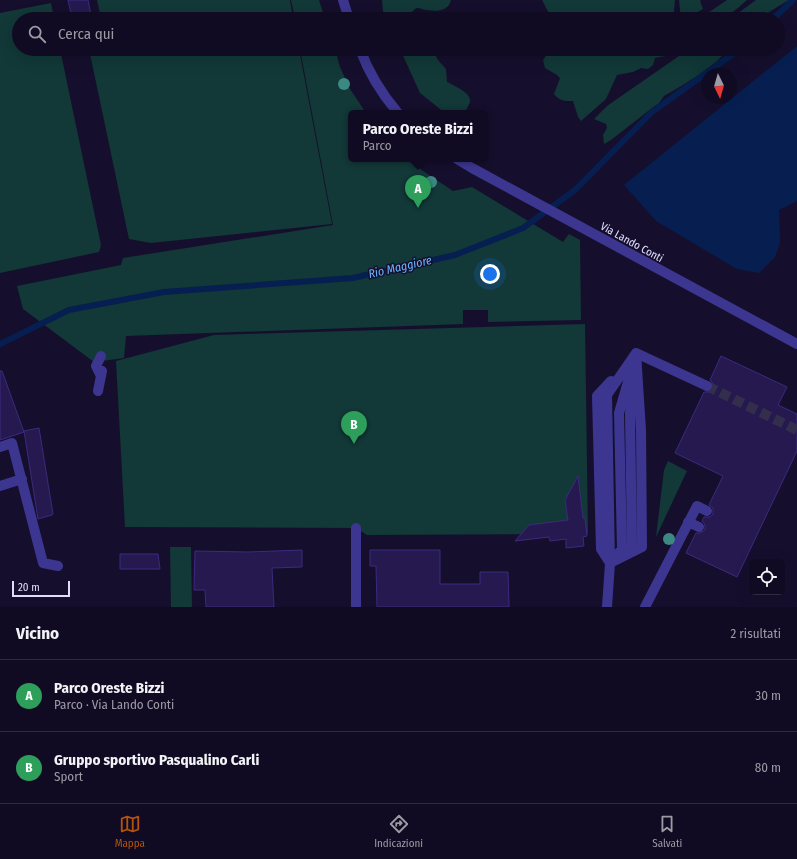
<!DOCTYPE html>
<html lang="it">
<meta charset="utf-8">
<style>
:root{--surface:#100b22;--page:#1e192f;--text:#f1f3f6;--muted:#9c9ba5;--line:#302b40;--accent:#b45309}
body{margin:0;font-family:"Fira Sans Condensed",sans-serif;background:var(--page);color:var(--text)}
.controls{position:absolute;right:12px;bottom:12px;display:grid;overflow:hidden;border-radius:6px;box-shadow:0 4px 16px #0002}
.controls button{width:36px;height:36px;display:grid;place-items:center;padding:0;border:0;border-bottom:1px solid var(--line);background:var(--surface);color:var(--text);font:20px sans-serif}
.compass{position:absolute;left:701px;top:68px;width:36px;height:36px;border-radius:50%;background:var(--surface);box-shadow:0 4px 16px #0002;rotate:175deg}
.scale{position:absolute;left:12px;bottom:10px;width:58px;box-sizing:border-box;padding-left:4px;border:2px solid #e0dcff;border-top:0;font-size:11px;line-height:14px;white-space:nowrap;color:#e0dcff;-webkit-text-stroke:3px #150f2d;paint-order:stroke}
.you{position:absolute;left:490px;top:274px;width:14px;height:14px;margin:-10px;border:3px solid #fff;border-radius:50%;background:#1a73e8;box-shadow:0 0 0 6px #1a73e833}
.badge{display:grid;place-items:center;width:26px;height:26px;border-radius:50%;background:var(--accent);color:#fff;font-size:13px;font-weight:700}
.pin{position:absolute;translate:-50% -33px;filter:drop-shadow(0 1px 2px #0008)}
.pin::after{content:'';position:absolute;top:21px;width:14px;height:12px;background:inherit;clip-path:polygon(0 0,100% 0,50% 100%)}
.popup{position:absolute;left:348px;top:110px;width:140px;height:52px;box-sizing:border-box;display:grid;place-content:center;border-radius:6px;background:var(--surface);filter:drop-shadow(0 1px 3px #0005);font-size:13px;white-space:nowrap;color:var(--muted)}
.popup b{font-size:15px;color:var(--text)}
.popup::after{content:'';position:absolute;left:50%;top:100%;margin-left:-8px;border:8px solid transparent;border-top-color:var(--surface)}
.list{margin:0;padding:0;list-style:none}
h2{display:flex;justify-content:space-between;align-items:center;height:52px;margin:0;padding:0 16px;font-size:17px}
h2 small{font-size:13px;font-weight:400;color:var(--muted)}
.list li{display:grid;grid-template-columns:26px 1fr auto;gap:12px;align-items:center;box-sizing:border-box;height:72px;padding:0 16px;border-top:1px solid var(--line)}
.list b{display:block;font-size:15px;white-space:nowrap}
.list p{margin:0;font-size:13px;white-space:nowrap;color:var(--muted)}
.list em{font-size:13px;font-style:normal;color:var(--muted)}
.icon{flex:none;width:22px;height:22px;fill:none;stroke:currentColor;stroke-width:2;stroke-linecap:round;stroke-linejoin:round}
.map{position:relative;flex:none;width:797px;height:607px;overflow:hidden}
.search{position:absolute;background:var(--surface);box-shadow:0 4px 16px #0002;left:12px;right:12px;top:12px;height:44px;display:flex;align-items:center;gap:10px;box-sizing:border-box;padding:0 14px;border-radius:22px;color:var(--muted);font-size:15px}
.sheet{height:196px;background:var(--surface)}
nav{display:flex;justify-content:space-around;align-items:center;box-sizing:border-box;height:56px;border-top:1px solid var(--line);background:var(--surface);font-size:11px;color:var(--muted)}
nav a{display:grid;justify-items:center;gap:2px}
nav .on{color:var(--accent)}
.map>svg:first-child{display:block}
.green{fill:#123838}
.water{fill:#061f50}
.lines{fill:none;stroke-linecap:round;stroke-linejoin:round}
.stream{stroke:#061f50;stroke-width:6}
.building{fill:#261950;stroke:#3c2a7e}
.minor-tunnel{stroke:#332e4c;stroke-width:10;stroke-dasharray:10 5;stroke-linecap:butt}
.minor{stroke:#3c3690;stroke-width:10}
.tree{fill:#3c8883}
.labels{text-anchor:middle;stroke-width:3;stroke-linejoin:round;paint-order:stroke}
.street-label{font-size:11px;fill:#e0dcff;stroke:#150f2d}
.water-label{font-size:12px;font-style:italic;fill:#6ab7ff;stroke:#150f2d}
</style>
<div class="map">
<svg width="797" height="607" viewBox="0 0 797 607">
<rect width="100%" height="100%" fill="#150f2d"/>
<path class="green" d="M97,0h193l3,19h-211v-1l18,-4z
M291,0h28l6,19h-30z
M382,0h69c-2,11 -15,12 -24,10 -4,0 -6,-2 -10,-2 -3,1 -3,2 -5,4l16,7h-41l-4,-8z
M542,0h133l-1,11 1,8h-123z
M679,0h22l-1,1 3,8 -17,10h-5z
M727,0h20l-9,8 -15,11h-27l6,-2z
M756,0h33l-20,12 -8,7h-31z
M51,3l3,16h-35v30h41l41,196 -2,7 -99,21v-260z
M89,49h210l33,175 -181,19 -22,-4z
M300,49h35l5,18 10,22 16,24h-15v46h58l14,12 30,20 19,-4 91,55 6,-8 11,6 1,80 -93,2v-12h-25v14l-337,12 -2,22 -30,4 -71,-53 -6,-23 104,-21 2,-7 210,-33z
M400,49h32l6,11 8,9 1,13c6,3 25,11 23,20 -1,3 -4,8 -6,11h-19l-25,-20z
M551,49h129l-9,6 -16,3 -2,7 -5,4 -7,-1 -8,4 -16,3 -11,24 -25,22 -3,-4 -5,-16c-8,0 -14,0 -19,-7l6,-16 -3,-3 -12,-7 -2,-8z
M689,49h45l-9,4 -9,9 -19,14 -14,9 -19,11 -5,7 -7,5 -23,18 -18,14 -7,4 -1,-9 4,-7 -1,-4 -12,-5 13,-13z
M585,324l3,210 -221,1 -11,-7 -231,-1 -9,-166 98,-26z
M668,461l19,10 -31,66 8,-67z
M170,547h21l1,60h-21z"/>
<path class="water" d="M797,46v155l-18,9 1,33 -5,14 -16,16 -22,-4 -81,-48 -32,-36z"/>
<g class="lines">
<path class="stream" d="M773,19l20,-19
M0,344l69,-34 95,-18 189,-14 102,-23 68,-27 52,-38 77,-78 88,-63"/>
</g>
<path class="building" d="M68,0h20l3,15 -19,3z
M721,356l66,31 -9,18 19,9v37l-60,126 -51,-24 10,-20h4l5,-3v-4l-1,-3 -2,-2 2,-4h6l3,-3v-6l-4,-3 14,-29 -48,-23 29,-61h4l5,-3v-4l-1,-3 -2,-2z
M0,371h2l22,61 -24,8z
M39,428l14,86 -1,1 -14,4 -14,-88z
M578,476l5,42h2l2,18 -4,1 1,9 -18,2v-9l-16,2 -1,-4 -34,4 14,-16 39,-5 -3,-20z
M302,550v17l-30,1 2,39h-68l-1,-17h-11l1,-39 53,1z
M370,550h70v34h40v-12h28l1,35h-132l-1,-41h-6z
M120,554h38l2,15h-40z"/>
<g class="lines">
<path class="minor-tunnel" d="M707,386l90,44"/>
<path class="minor" d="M343,0l6,19
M360,49c9,25 21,44 38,64
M457,159l15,9 325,176
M636,353l71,33
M101,356l-5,10 5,10
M98,391l4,-20
M0,447l12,-4 31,120 15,3
M0,486l22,-7
M688,522l11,5
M625,553l7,-5 -2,-135 3,-28
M615,557l7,-8 -3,-136 15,-52
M610,563l32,-16 -1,-117 -5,-77
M610,563l-9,-14 -4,-153 14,-15
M356,607v-79
M607,607l3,-44 -3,-168 29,-42
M645,607l52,-101 10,5"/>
</g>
<g class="tree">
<circle cx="344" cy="84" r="6"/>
<circle cx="431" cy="182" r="6"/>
<circle cx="669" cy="539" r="6"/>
</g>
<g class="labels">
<g class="street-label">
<text transform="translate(632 242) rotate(29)" y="4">Via Lando Conti</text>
</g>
<g class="water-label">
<text transform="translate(400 267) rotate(-13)" y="4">Rio Maggiore</text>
</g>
</g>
</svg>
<div class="controls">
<button><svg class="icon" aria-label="locate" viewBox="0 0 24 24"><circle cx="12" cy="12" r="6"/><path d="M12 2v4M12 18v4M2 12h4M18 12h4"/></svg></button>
</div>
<svg class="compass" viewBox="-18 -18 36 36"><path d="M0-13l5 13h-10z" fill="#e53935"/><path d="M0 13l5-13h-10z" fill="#9c9ba5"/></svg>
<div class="scale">20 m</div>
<div class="you"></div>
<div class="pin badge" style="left:418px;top:208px;background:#2e9e5b">A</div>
<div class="popup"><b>Parco Oreste Bizzi</b>Parco</div>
<div class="pin badge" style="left:354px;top:444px;background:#2e9e5b">B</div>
<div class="search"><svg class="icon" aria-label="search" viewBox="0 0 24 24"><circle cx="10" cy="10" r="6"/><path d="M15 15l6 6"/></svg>Cerca qui</div>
</div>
<section class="sheet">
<h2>Vicino<small>2 risultati</small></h2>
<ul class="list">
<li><span class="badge" style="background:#2e9e5b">A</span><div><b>Parco Oreste Bizzi</b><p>Parco · Via Lando Conti</p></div><em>30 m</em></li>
<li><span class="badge" style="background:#2e9e5b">B</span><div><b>Gruppo sportivo Pasqualino Carli</b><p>Sport</p></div><em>80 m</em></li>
</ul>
</section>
<nav>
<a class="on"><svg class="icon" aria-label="map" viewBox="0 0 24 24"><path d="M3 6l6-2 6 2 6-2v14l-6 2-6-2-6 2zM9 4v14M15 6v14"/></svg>Mappa</a>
<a><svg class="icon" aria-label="directions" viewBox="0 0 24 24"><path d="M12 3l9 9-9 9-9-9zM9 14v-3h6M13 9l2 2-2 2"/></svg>Indicazioni</a>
<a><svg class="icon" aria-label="saved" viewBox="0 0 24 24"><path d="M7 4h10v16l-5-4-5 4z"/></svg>Salvati</a>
</nav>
